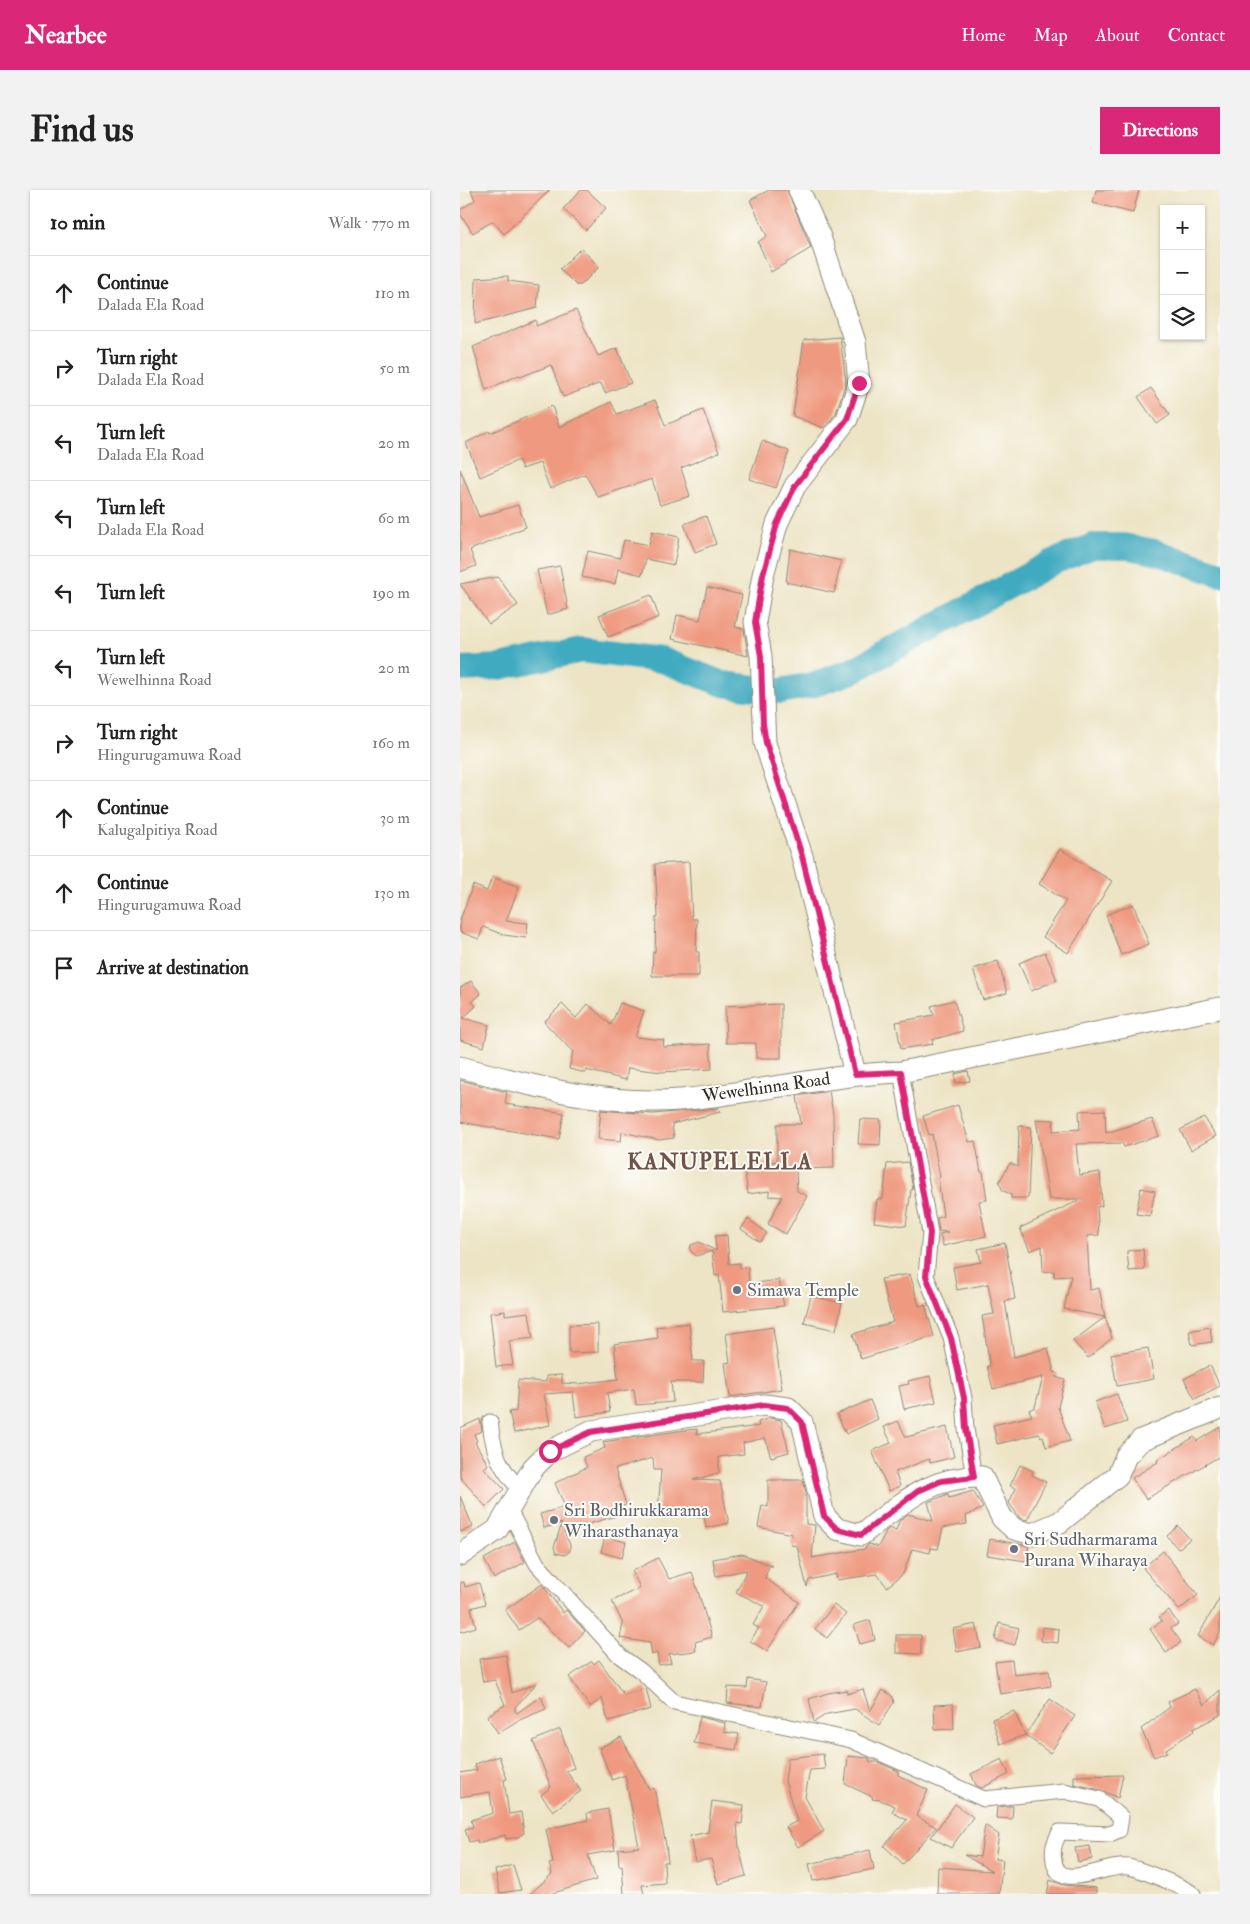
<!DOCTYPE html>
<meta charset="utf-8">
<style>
:root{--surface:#fff;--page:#f2f2f2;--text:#222;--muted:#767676;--line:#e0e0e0;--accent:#db2777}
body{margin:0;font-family:"IM FELL Double Pica",serif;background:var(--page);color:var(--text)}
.controls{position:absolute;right:15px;top:15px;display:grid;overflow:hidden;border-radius:0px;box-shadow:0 1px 4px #0004}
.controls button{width:45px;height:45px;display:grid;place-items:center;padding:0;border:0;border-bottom:1px solid var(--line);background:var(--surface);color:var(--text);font:25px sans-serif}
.stop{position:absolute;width:15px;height:15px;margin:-11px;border:4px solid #db2777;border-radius:50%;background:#fff}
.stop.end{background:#db2777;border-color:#fff;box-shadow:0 1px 5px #0008}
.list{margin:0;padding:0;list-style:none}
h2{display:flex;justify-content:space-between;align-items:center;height:65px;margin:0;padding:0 20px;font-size:21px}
h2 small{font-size:16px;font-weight:400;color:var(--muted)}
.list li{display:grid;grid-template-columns:32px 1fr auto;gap:15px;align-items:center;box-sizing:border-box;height:75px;padding:0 20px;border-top:1px solid var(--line)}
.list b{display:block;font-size:19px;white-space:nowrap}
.list p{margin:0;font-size:16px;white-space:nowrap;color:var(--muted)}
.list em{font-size:16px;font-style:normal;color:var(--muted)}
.icon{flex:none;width:28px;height:28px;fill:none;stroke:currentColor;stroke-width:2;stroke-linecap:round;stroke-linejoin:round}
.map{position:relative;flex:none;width:760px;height:1704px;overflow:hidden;border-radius:0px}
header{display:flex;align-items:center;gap:30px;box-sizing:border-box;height:70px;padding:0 25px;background:var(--accent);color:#fff}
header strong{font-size:24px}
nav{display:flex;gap:28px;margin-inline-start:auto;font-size:18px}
.intro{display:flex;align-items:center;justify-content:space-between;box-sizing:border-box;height:120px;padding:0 30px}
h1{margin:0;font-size:35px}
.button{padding:12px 22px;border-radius:0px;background:var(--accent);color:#fff;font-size:18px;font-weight:700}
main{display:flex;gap:30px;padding:0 30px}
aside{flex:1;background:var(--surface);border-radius:0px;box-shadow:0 1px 4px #0004}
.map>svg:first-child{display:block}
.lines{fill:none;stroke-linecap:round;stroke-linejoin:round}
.river{stroke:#40aac0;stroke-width:26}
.building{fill:#ef9a80}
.street-casing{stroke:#8c8878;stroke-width:17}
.secondary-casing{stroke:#8c8878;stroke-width:23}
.street{stroke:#fff;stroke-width:15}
.secondary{stroke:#fff;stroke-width:21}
.route{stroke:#db2777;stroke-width:6}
.worship-dot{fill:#6b7280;stroke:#fdfcf7;stroke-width:2}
.labels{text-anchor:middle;stroke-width:4;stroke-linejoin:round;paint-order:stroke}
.street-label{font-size:18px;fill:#2b2b2b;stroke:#fdfcf7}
.worship-label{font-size:18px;fill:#5b616d;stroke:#fdfcf7;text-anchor:start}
.district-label{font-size:22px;font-weight:bold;letter-spacing:1px;fill:#705249;stroke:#fdfcf7}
</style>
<header>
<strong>Nearbee</strong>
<nav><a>Home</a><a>Map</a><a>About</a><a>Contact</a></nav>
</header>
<div class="intro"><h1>Find us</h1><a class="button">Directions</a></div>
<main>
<aside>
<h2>10 min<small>Walk · 770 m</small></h2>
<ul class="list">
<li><svg class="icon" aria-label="ahead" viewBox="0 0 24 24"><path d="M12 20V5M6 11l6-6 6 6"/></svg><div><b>Continue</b><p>Dalada Ela Road</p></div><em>110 m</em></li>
<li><svg class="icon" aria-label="right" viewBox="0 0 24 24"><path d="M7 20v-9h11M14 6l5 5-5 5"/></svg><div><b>Turn right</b><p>Dalada Ela Road</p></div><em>50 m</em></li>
<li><svg class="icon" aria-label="left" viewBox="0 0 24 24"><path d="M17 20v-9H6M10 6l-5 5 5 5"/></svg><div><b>Turn left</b><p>Dalada Ela Road</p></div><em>20 m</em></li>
<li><svg class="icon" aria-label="left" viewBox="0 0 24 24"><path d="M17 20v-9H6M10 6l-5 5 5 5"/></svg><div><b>Turn left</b><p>Dalada Ela Road</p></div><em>60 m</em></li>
<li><svg class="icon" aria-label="left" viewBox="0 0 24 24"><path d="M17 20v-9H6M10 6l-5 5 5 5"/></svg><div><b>Turn left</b></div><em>190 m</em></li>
<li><svg class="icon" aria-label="left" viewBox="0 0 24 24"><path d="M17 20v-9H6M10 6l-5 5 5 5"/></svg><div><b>Turn left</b><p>Wewelhinna Road</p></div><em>20 m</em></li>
<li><svg class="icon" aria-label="right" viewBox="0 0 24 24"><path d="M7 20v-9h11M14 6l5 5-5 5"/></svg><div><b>Turn right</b><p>Hingurugamuwa Road</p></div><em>160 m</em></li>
<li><svg class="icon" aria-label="ahead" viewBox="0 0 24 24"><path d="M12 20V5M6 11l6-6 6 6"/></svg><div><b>Continue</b><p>Kalugalpitiya Road</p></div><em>30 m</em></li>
<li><svg class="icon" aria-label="ahead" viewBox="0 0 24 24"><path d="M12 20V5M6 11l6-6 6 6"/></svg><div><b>Continue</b><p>Hingurugamuwa Road</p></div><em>130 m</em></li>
<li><svg class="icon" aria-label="arrive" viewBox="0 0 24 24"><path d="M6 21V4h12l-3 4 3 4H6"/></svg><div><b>Arrive at destination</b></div></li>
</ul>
</aside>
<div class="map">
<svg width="760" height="1704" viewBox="0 0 760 1704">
<rect width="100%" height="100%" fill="#fdfcf7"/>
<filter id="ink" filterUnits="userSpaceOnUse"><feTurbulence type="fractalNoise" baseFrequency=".02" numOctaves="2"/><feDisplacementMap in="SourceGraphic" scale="10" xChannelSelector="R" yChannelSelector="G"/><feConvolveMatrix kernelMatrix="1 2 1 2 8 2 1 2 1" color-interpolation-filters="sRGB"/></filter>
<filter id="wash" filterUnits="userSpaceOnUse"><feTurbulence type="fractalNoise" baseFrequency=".0096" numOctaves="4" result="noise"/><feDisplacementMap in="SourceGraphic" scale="20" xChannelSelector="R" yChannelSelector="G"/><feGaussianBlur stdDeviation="1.12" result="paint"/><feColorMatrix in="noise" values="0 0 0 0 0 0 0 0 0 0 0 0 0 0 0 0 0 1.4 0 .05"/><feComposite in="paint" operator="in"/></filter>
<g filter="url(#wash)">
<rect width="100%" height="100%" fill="#ede4c5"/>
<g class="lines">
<path class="river" d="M0,479l39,-2 83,-17 80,10 61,24 57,7 32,-6 38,-13 203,-110 40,-16h30l32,6 65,22"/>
</g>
<g id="blocks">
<path class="building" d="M11,0h79l-46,44 -11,-13 -20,12 -13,-19v-4l15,-10z
M121,0h6l19,18 -20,22 -23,-21z
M309,0h18l24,58 -40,24 -13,-30 9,-6 -17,-36z
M636,0h43l-6,23 -40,-10z
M121,58l18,19 -18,18h-5l-16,-16z
M48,86v5l31,4 -2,23 -62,16 1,-46z
M116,120l22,46 19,-8 14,35 -26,10 -4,-10 -38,14 -12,-32 -31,12 -1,-2 -33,15 -13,-43 63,-27v6z
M380,147l6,45 -10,31 -12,15 -31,-12 11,-76z
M691,198l19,27 -13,9 -19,-27z
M195,210l10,25 38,-15 16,42 -38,16 9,28 -30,9 -8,-26 -54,18 -13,-23 -35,15 -10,-26 -18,6 -3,-9 -39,17 -14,-34 23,-12 1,2 62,-27 7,21 52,-25 6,12z
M302,251l27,10 -13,37 -27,-9z
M0,279l19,48 39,-12 8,22 -56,23 6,16 -16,6z
M246,326l10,28 -21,8 -11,-28z
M192,341l27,6 -5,28 -28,-6 -4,16 -24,-6 -3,15 -33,-7 6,-26 32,7 4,-18 25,5z
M330,359l51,12 -7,32 -48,-11z
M100,376l8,43 -21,6 -10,-45z
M38,387l20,28 -29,19 -29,-40z
M247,397l35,8 -7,32 9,2 4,27 -76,-17 5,-24 23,5z
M191,405l8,22 -51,20 -9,-22z
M600,659l52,32 -44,72 -25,-16 23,-36 -27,-17z
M229,672l3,57h5l-1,33h3v24h-47l1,-24h2l1,-35h2l-3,-53z
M32,687l27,10 -13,34 22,2 -2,15 -22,-3 -21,-8 -4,12 -19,-7v-12l13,-35 14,6z
M673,714l16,40 -28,11 -15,-40z
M585,762l12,28 -26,11 -12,-28z
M538,771l9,32 -24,7 -10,-31z
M11,791l10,13 -9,8 4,4 -13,12 26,7 -5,22 -24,-7v-52z
M494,810l9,31 -31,9 1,4 -32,5 -5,-27 38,-7 -3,-9z
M160,813l24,8 -9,26 29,3 -1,7 47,-3 2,25 -50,3 -34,-4 -2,12 -40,-10v3l-17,-4 4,-17 -29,-30 18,-18 14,14 12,-14 23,21z
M321,814v54h-25v-15h-30l-1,-37z
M508,881l2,10 -14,2 -1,-9z
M0,890l47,12 -2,12 59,9 -5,26 -99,-17z
M369,901l4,23 1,54 -38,1 1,22 10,5 -21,38 -18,-10 14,-27 -13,-1v-5l-21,3 -4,-28 33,-5v-37h24l-4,-28z
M498,915l11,37 6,-1 6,31h2l4,28 -8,1 7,35 -43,10 -3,-12 8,-2 -9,-1 -2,-13 6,-2 -5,-38 2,-1 -8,-43 -3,1 -6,-19z
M259,918l1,4 -48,12 2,14 -15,2 -37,-8 -1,9 -23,-2 3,-29 52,4z
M645,920l1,23 46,-14 7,17 -35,11 -2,-4 -46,1 3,31 21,-3 2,34 -5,1 2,28 -12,1 3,54 9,-2 6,29 -41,-8 7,-33 -17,1v-6l-11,1 -1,-26 -12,5 -10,-23 62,-29h-33l-13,-80 18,1 -1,11 27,-2 -1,-18z
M744,927l12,19 -25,14 -11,-20z
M400,929l21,1 -1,25 -22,-1z
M559,936l12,1 -3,71h-17v-4l-8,-3 -4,-9 11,-19 8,4z
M448,972l5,27 -2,1 -5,36 -32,-4 3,-23h6l4,-35z
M681,998l14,3 -5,25 -14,-2z
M288,1029l19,14 -7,9 -19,-13z
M267,1045l2,29 11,-1v5l8,-1 1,17 30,-4 5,26 -61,6 -4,-37 -4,1 -3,-25 -16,5 -6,-6 1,-5 8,-3 17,9 -1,-15z
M545,1053l10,56 -10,2 9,56 34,-9 6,24 3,1 -1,4 9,3 -7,27 12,34 -24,6 -3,-11 -2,1 -2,-3 -42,10 -4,-19 39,-9 -3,-6 6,-3 8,-30 -50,12 -6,-23h3l-8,-50 12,-2 -6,-30 -31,6 -4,-23 28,-5 -3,-13z
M683,1059l2,21 -16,1 -2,-20z
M450,1084l9,32 6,-1 9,31 -73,23 -8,-25 40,-12 -12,-43z
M351,1106l31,7 -6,27 -32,-7z
M45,1121v4l24,-3 4,26 -24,3 4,24 -17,2 -6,-54z
M645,1127l7,21 -24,20 -15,-17z
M229,1133l4,38h11l-1,21h-32l2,20 -37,3 -2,-16 -27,4 3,19 -34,5 -3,-25 -29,2 6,31 -36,8 -5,-21 7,-1 2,-31 28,2v-6l16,-1v8l16,1 40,-5 -4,-35 44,-6 -2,-11z
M138,1134v28l-29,1v-28z
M313,1137l9,62 -52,8 -5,-34 5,-1 -4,-28z
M750,1137l2,15 -20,3 -3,-14z
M688,1158l6,31 -37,7 -6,-32z
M750,1175l10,21 -25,13 -11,-20z
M470,1186l6,26 -32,7 -5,-23 10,-2 -1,-3z
M657,1204l10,28 -22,7 -10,-27z
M410,1210l8,19 -32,15 -9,-20z
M310,1228l11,2 8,32 -18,5 -6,-19 -22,5 1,11 -25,3v16l-26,7 27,1 9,42 -23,5 -2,-11 -46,-3 3,-44h-7l-1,-12 -38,11 11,36 -11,3 1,8 -52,15 6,14v6l-5,4 -9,-2 -2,-6 8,-24 -18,5 -4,-14 25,-7 -10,-24 32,-16 -4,-10 22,-9 -2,-6 75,-11 19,-2v5l62,-8 -1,-4z
M20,1229l2,12 -8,3 3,7 -2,1 13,23 -4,3 20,21 -18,18 -26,-30v-49z
M438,1231l8,16 41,-10 7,30 -24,6 -1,-4 -34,13 5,14 -11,5 -17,-40 19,-8 -7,-16z
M760,1237v29l-74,43 -14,-21 26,-16 -1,-2 37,-23 3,4z
M560,1275l13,6 -1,4 14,7 -19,38 -7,-2 -11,-15 7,-15 -6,-2z
M308,1290h35l3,13v31l9,1 -3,33 52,-9 5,-5 9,3 8,-16 4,-3 6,3 3,-10 9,-7 25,7 -5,-19 20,-8 1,4 24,-7 10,17 -17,8 1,8 -24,4 -5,21 -7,-1 -1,5 -18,-4 -9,25 -16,13 -10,-13 -40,6 -1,-6 -27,6 -2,7 -10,-41 -6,-1 1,-11 -34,-7 4,-22 6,2z
M0,1306l13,31 -13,5z
M718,1336l12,13 -12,10 -11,-13z
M145,1347l21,5 -4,16 -21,-6z
M530,1349l39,7 -3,15 -39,-6z
M55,1352l10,20 -31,17 -10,-20z
M703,1361l35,44 -19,15 -36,-42z
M282,1364l31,12h-4l-4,12 34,24 -32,49 -17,-10 9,-13 -6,-3 11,-19 -28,-14 11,-22 -31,6 -3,-17z
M198,1368l11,21 23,-7 20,65 -17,5 1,9 -27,3 2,9 -12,2 -2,-12 -5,2 -2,-12 -30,-5 3,-14 -11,-23 28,-13 -8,-17z
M4,1392l1,5 14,-4 6,21 -14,4 5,19 -16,5v-49z
M82,1394l21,29 3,-3 19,21 -16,17 -32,-30 -18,12 -14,-20z
M760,1407v36l-7,12 -15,-9z
M374,1415l12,9 -19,24 -12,-9z
M709,1420l9,14 -7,4 10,14 -15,11 -16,-24 12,-8 -3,-4z
M410,1430l5,20 -15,4 -6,-19z
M539,1433l20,5 -4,17 -20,-5z
M516,1434l5,23 -24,5 -4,-23z
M582,1437l17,2 -1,14 -17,-2z
M436,1445h25v19l-25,-1z
M46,1465l6,38 25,-10 -22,24v4l2,2 24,-17 5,13 -29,12 -19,12 -11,-17 18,-11 -10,-25 -12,2 -4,-23z
M139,1470l25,35 22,-7 5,21 -43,12 -6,-23 -12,9 -21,-30 23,-16 2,3z
M552,1470l2,15 35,-4 2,15 -51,8 -5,-32z
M288,1489l18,3 -4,25 -35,-4 1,-16 19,1z
M403,1499l7,22 13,-21 9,6 2,6 -15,23 -24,-16 -28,5 -13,8 -5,-23 19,-6 19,-3v4z
M735,1499l9,16 16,-15v25l-27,14 1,2 -28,18 1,3 -13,5 -13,-28 29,-22 -2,-5z
M590,1509l25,17 -25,37 -25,-18z
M493,1514l1,25 -19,1 -1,-25z
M554,1521l11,24 -25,9 -8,-25z
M240,1527l25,6 -1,9 15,2 -3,16 -42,-7z
M100,1539l14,39 -8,3 15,20 -28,20 -12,-16 10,-8 -18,-46z
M161,1547l28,52 5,-1 12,57 2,17h-4l1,21 -23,2 2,9h-20l-2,-29 -3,1 -1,-17 21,-2 -14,-72 -13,5 -13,-32z
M363,1564l2,15 -15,1 -5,27 19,34 -26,16 -12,-20 11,-6 -12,-40 3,-23z
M39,1566l8,23 -3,1 5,34 12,-2 3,21 -6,4 -12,2 -1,-4 -27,8 -1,-3 -8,2 -4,-13 8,-2 -2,-7 22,-7 -3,-21 -30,5v-24l17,-3 -2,-6z
M388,1566l21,2 1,4h8l20,9v4l30,15 -12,26 20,11 -33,37 -19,-18 23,-26 -15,-8 3,-6 -15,-6 -8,-1 1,-2 -28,-13z
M542,1569l7,15 -27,14 -6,-3 -5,-11z
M663,1585l-5,23 -17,-8 -27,-6v-8z
M252,1611l32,4 -2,19 -5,-1 2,25 7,28 -28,8 -7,-25 -16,3 -5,-26 18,-4z
M495,1614l18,13 -22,31 -20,-11z
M548,1616h5l-1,13 -16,-1 1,-11z
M148,1619l7,41 -27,5 8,25 -46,14h-20l22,-20 -3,-10 4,-1 -7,-34 42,-9 -1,-7z
M525,1635l14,10 -4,24 8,1 -4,34h-62l1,-27 54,4 -28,-16 16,2z
M630,1656l2,13 -14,3 -3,-14z
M410,1660l4,19 -61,12 -4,-17z
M53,1675l8,25 -21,3 -5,-23z
M590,1690l14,5 32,3v6h-49z"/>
</g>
</g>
<g filter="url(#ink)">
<use href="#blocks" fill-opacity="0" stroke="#8c8878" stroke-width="1"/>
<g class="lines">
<defs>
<path id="street" d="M441,882l29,161 -4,43 25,62 13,60 2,31 8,48
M30,1232c4,33 9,44 31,69
M50,1322l27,52 83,92 21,15 33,31 177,38 133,59 80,-8 35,8 22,18 -2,13 -9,4 -50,-2c-6,11 -8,17 -6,29 5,33 52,2 75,6 13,3 53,19 64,27"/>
<path id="secondary" d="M339,0l20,44 36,108 4,41 -12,36 -52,67 -18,38 -14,51 -8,47 6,34 4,87 37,113 53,218
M0,877c71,19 146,39 220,33 74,-7 146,-25 221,-28l319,-64
M0,1365l37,-25 36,-62 17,-17 41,-20 173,-26 24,3 14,14 22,94 13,13 24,6c39,-30 68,-60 121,-58l20,41 12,11 18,5 28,-12 58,-47 8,-19 15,-16 79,-32"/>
</defs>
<use href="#street" class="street-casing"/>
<use href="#secondary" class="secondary-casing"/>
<use href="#street" class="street"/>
<use href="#secondary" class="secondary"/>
</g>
</g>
<g class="lines" filter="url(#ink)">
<path class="route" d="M90,1261l41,-19 173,-27 24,3 14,14 22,94 13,13 24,6 57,-44 23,-10 33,-4 -8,-48 -2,-31 -13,-60 -25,-62 4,-43 -29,-161 -46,2 -53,-218 -36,-113 -3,-19 -2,-68 -6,-34 8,-47 14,-51 18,-38 52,-67 12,-36"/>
</g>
<g class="worship-dot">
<circle cx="277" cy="1100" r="5"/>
<circle cx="94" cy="1330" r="5"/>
<circle cx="554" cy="1359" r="5"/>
</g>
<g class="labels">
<g class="street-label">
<text transform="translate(306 897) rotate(-8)" y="6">Wewelhinna Road</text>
</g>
<g class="worship-label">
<text x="287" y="1106">Simawa Temple</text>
<text x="104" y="1326">Sri Bodhirukkarama<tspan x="104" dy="21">Wiharasthanaya</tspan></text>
<text x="564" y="1355">Sri Sudharmarama<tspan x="564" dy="21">Purana Wiharaya</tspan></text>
</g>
<g class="district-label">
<text x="260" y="979">KANUPELELLA</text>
</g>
</g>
</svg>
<div class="controls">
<button>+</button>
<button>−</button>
<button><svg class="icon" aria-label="layers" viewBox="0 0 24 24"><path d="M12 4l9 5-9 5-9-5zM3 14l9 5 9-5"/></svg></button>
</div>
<div class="stop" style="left:90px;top:1261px"></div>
<div class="stop end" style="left:399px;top:193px"></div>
</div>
</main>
